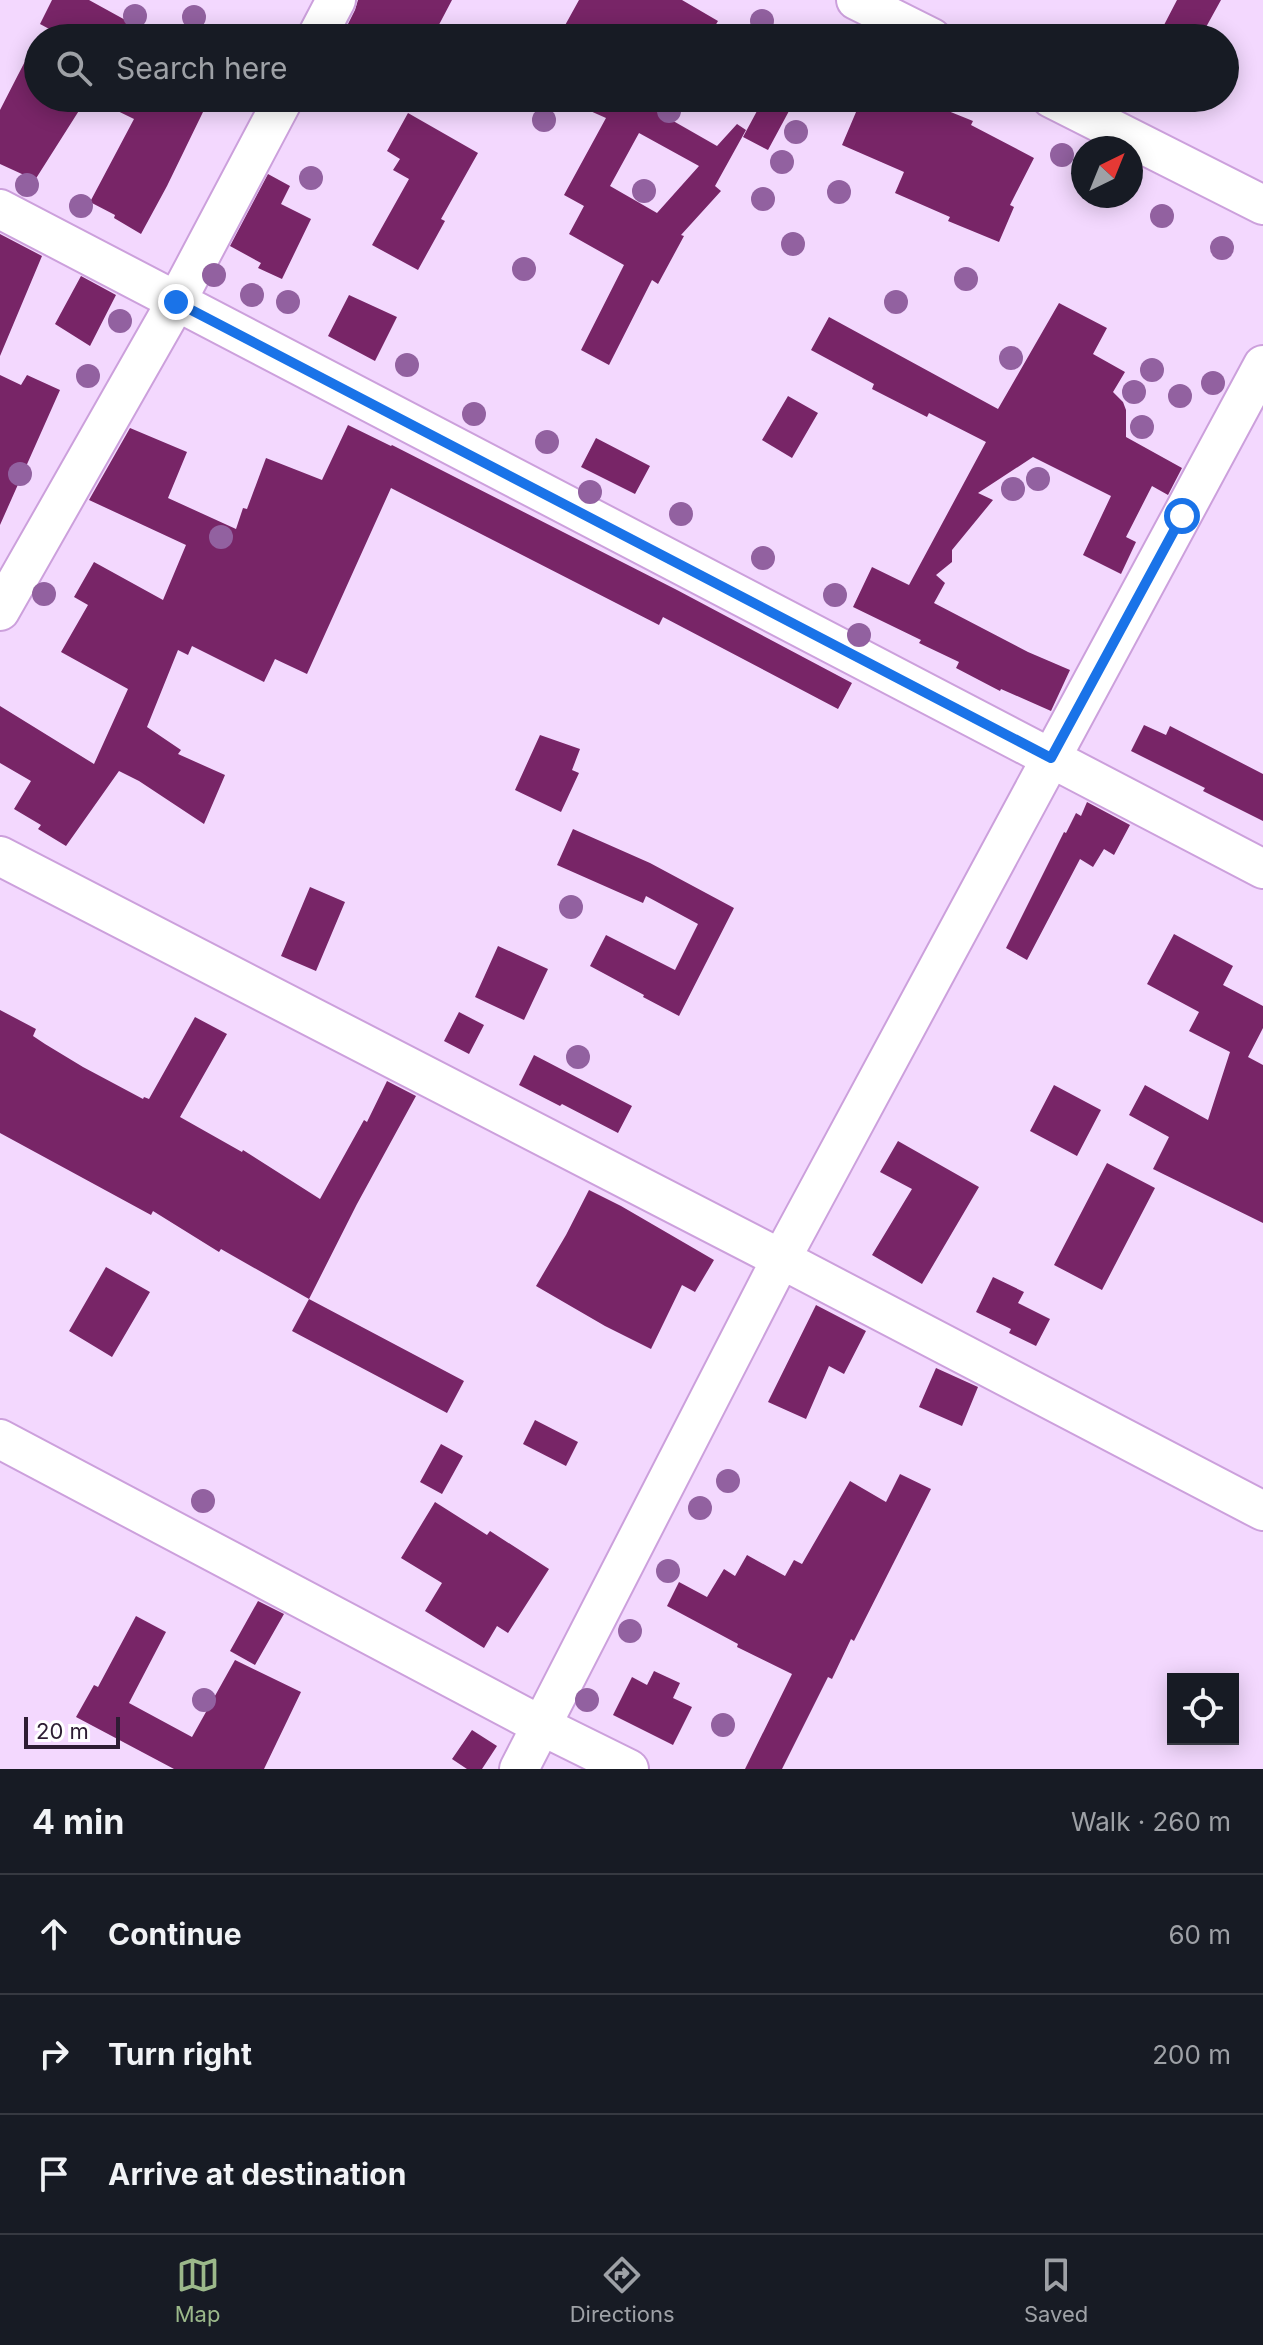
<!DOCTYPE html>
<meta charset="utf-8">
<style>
:root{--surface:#171b24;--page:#20242c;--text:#f1f3f6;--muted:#9ea1a6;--line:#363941;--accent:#9bb88a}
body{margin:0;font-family:Inter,sans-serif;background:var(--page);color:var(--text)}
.controls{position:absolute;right:24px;bottom:24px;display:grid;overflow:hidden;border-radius:0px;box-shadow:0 4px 20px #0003}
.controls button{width:72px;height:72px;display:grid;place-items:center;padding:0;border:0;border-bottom:2px solid var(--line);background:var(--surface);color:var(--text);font:40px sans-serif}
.compass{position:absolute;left:1071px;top:136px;width:72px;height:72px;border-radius:50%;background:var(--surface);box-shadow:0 4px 20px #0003;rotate:43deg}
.scale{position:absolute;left:24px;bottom:20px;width:96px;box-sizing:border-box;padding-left:8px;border:4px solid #2d1c33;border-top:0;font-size:22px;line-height:28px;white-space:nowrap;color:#2d1c33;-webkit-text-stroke:6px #fff;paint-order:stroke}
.stop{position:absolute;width:24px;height:24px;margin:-18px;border:6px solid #1a73e8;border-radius:50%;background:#fff}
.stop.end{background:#1a73e8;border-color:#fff;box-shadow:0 2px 8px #0008}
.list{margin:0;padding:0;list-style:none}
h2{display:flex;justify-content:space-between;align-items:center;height:104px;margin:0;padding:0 32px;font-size:34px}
h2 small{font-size:26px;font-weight:400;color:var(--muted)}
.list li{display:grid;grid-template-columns:52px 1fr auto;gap:24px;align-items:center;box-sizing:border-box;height:120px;padding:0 32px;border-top:2px solid var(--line)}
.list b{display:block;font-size:30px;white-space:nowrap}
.list em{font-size:26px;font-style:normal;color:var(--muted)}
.icon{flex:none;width:44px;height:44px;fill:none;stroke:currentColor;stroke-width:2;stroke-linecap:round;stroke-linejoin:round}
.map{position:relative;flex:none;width:1263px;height:1769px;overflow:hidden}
.search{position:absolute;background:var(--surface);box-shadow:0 4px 20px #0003;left:24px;right:24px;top:24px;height:88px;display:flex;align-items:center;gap:20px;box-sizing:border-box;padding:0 28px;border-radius:44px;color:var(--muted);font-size:30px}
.sheet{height:464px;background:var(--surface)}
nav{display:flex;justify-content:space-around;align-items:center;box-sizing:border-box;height:112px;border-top:2px solid var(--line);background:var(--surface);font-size:22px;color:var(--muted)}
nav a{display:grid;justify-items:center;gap:4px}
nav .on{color:var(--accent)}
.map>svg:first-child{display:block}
.building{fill:#782567;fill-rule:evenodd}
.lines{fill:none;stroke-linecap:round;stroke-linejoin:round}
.minor-casing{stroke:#cca0dc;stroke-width:42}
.minor{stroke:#fff;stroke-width:38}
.tree{fill:#9261a0}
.route{stroke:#1a73e8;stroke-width:10}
</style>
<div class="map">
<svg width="1263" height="1769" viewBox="0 0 1263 1769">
<rect width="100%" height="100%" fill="#f3d8fe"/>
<path class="building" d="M52,0h37l69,38h-92l-26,-14z
M358,0h94l-20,38h-91l14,-28z
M579,0h103l36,21 -10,17h-150z
M1177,0h44l-21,38h-10l-26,-13z
M38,36v62h49l-52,82 -35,-16v-54z
M91,98h84l28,14 -36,74 -26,48 -27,-16 1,-3 -25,-13 44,-83z
M561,98h72l84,48 20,-22 9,6 -31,56 6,5 -40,44 3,1 -26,48 -6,-4 -43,85 -28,-15 43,-85 -55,-31 15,-28 -20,-11 42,-77zM639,133l60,33 -42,47 -47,-27z
M764,98h32l-28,52 -25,-13z
M862,98h54l57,23 -2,4 63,33 -24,47 4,2 -15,35 -51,-21 2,-4 -55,-24 9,-21 -62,-27z
M408,113l70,40 -37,66 4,2 -27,49 -46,-25 37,-66 -16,-9 7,-11 -13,-8z
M268,174l22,12 -9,18 30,15 -29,60 -24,-11 3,-5 -31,-17z
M0,234l42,22 -42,100z
M81,276l35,19 -26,51 -35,-22z
M349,295l48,22 -22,44 -47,-25z
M1059,303l48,25 -14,26 32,18 -12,20 10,10 3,8v27l56,31 -14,27 -16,-9 -26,51 10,5 -15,32 -38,-19 28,-59 -78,-39 -55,36 15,7 -41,50v12l-16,13 9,8 -11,20 94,49 42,18 -19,41 -50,-22 -1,2 -44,-23 3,-6 -40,-19 2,-3 -68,-33 19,-40 37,18 77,-143 -57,-29 -2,4 -55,-28 2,-5 -63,-34 18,-33 169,92z
M0,375l21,10 6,-10 33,15 -60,135z
M788,396l30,17 -26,45 -30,-18z
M348,425l43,21 1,-1 285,145 175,93 -14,26 -175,-92 -4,8 -268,-137 -84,186 -32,-15 -11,23 -72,-36 -4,9 -10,-5 -31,77 34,23 -3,4 47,21 -21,49 -65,-43 -20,-10 -53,75 -28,-17 3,-4 -27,-16 17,-28 -31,-18v-57l94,58 34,-75 -67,-37 27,-47 -14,-8 20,-35 69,38 23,-55 -97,-45 41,-72 57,24 -19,46 68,31 7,-21 4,1 19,-51 56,22z
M596,438l54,28 -15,28 -54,-27z
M1144,725l22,10 4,-9 93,48v47l-60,-30 2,-3 -74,-37z
M540,735l40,14 -8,21 7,3 -18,39 -46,-22z
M1087,802l43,23 -16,30 -10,-6 -11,18 -13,-8 -53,101 -21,-12 58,-116 2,1 10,-20 5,3z
M573,829l77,34 84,45 -55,108 -36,-19 1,-2 -54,-29 16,-31 69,35 23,-46 -52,-28 -3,7 -86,-38z
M310,887l35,15 -29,69 -35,-15z
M1174,934l59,32 -10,19 40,21v22l-15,29 15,8v158l-110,-54 16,-32 -40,-22 16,-30 63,35 22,-68 -41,-21 10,-19 -52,-28z
M498,946l50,23 -24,51 -49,-23z
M0,1010l36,19 -3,7 12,8 38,23 60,32 1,-2 5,2 46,-82 32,17 -47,83 62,35 1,-2 77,49 44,-79 3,2 20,-41 29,15 -59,108 -48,95 -88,-50 -2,3 -66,-41 -2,4 -151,-82z
M459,1012l25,13 -15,29 -25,-13z
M534,1055l98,51 -14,27 -56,-29 -2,2 -41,-21z
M1054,1085l47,25 -24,46 -47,-25z
M898,1141l81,46 -57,97 -50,-29 40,-66 -32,-17z
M1107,1163l48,25 -53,102 -48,-25z
M589,1190l32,16 93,54 -19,32 -13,-7 -31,64 -46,-23 -69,-40 30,-51z
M106,1267l44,25 -38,65 -43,-26z
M993,1277l31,15 -6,11 32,16 -14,27 -27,-13 2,-4 -35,-17z
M309,1299l155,82 -17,32 -155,-82z
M816,1305l50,26 -22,43 -15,-8 -23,53 -38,-17z
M936,1368l42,19 -16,39 -43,-19z
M535,1420l43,22 -12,24 -43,-22z
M441,1444l22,12 -21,38 -22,-12z
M900,1474l31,15 -77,152 -3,-2 -19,40 -4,-2 -46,92h-37l47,-95 -55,-27 1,-3 -71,-38 12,-24 28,15 17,-28 11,7 12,-21 38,21 9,-16 8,4 48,-83 36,21z
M435,1502l52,33 3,-4 59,38 -41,64 -11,-7 -13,22 -59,-37 17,-28 -41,-25z
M258,1601l26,13 -29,51 -25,-14z
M136,1616l30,16 -37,71 63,34 43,-77 66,32 -37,77h-90l-98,-52 18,-32 4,2z
M654,1671l26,12 -7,15 19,9 -19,38 -60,-30 19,-38 15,8z
M472,1730l25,16 -15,23h-15l-15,-10z"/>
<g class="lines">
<defs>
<path id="minor" d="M856,0l76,38
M316,38l20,-38
M1051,98l212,107
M0,209l1263,660
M0,611l176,-309 108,-204
M0,856l781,403 482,252
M0,1439l542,287 87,43
M519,1769l262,-510 482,-894"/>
</defs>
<use href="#minor" class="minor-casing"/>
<use href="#minor" class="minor"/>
</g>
<g class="tree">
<circle cx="135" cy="16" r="12"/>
<circle cx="194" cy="17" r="12"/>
<circle cx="762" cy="21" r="12"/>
<circle cx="669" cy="111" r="12"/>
<circle cx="544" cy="120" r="12"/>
<circle cx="796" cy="132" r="12"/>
<circle cx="1062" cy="155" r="12"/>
<circle cx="782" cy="162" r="12"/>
<circle cx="311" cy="178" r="12"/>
<circle cx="27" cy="185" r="12"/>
<circle cx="644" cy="191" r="12"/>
<circle cx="839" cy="192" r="12"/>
<circle cx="763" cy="199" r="12"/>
<circle cx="81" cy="206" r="12"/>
<circle cx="1162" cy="216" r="12"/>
<circle cx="793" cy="244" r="12"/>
<circle cx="1222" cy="248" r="12"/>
<circle cx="524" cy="269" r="12"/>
<circle cx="214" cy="275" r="12"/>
<circle cx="966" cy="279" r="12"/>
<circle cx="252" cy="295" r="12"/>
<circle cx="288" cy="302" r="12"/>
<circle cx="896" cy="302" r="12"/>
<circle cx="120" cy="321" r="12"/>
<circle cx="1011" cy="358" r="12"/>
<circle cx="407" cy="365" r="12"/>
<circle cx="1152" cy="370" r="12"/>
<circle cx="88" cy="376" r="12"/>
<circle cx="1213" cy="383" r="12"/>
<circle cx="1134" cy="392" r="12"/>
<circle cx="1180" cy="396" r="12"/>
<circle cx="474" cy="414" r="12"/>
<circle cx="1142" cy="427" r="12"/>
<circle cx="547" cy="442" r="12"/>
<circle cx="20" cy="474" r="12"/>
<circle cx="1038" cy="479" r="12"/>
<circle cx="1013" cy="489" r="12"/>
<circle cx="590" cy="492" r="12"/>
<circle cx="681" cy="514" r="12"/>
<circle cx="221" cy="537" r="12"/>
<circle cx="763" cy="558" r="12"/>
<circle cx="44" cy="594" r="12"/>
<circle cx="835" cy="595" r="12"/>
<circle cx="859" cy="635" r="12"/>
<circle cx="571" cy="907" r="12"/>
<circle cx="578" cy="1057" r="12"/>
<circle cx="728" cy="1481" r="12"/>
<circle cx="203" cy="1501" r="12"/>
<circle cx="700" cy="1508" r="12"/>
<circle cx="668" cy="1571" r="12"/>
<circle cx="630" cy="1631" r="12"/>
<circle cx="204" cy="1700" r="12"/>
<circle cx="587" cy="1700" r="12"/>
<circle cx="723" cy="1725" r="12"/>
</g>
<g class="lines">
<path class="route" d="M176,302l875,456 131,-242"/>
</g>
</svg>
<div class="controls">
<button><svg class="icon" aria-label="locate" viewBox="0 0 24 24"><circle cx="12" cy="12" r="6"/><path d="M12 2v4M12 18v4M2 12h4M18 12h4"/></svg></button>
</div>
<svg class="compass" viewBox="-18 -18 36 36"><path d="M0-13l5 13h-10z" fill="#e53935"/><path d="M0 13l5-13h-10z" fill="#9ea1a6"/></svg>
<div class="scale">20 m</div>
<div class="stop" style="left:1182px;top:516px"></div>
<div class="stop end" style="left:176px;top:302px"></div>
<div class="search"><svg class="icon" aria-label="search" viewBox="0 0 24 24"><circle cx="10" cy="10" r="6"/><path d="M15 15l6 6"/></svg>Search here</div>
</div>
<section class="sheet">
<h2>4 min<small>Walk · 260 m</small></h2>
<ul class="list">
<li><svg class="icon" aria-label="ahead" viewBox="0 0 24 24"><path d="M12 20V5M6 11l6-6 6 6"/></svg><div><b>Continue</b></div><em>60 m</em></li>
<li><svg class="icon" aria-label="right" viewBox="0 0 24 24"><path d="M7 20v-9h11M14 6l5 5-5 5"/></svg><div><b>Turn right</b></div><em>200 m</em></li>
<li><svg class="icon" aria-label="arrive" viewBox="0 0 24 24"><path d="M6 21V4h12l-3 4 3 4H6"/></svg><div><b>Arrive at destination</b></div></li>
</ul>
</section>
<nav>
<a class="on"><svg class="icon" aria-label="map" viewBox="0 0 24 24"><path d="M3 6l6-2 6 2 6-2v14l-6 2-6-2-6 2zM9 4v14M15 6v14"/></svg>Map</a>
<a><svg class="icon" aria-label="directions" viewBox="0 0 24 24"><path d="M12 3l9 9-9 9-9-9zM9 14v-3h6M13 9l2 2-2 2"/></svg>Directions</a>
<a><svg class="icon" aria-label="saved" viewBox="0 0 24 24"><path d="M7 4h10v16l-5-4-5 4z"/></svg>Saved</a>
</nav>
